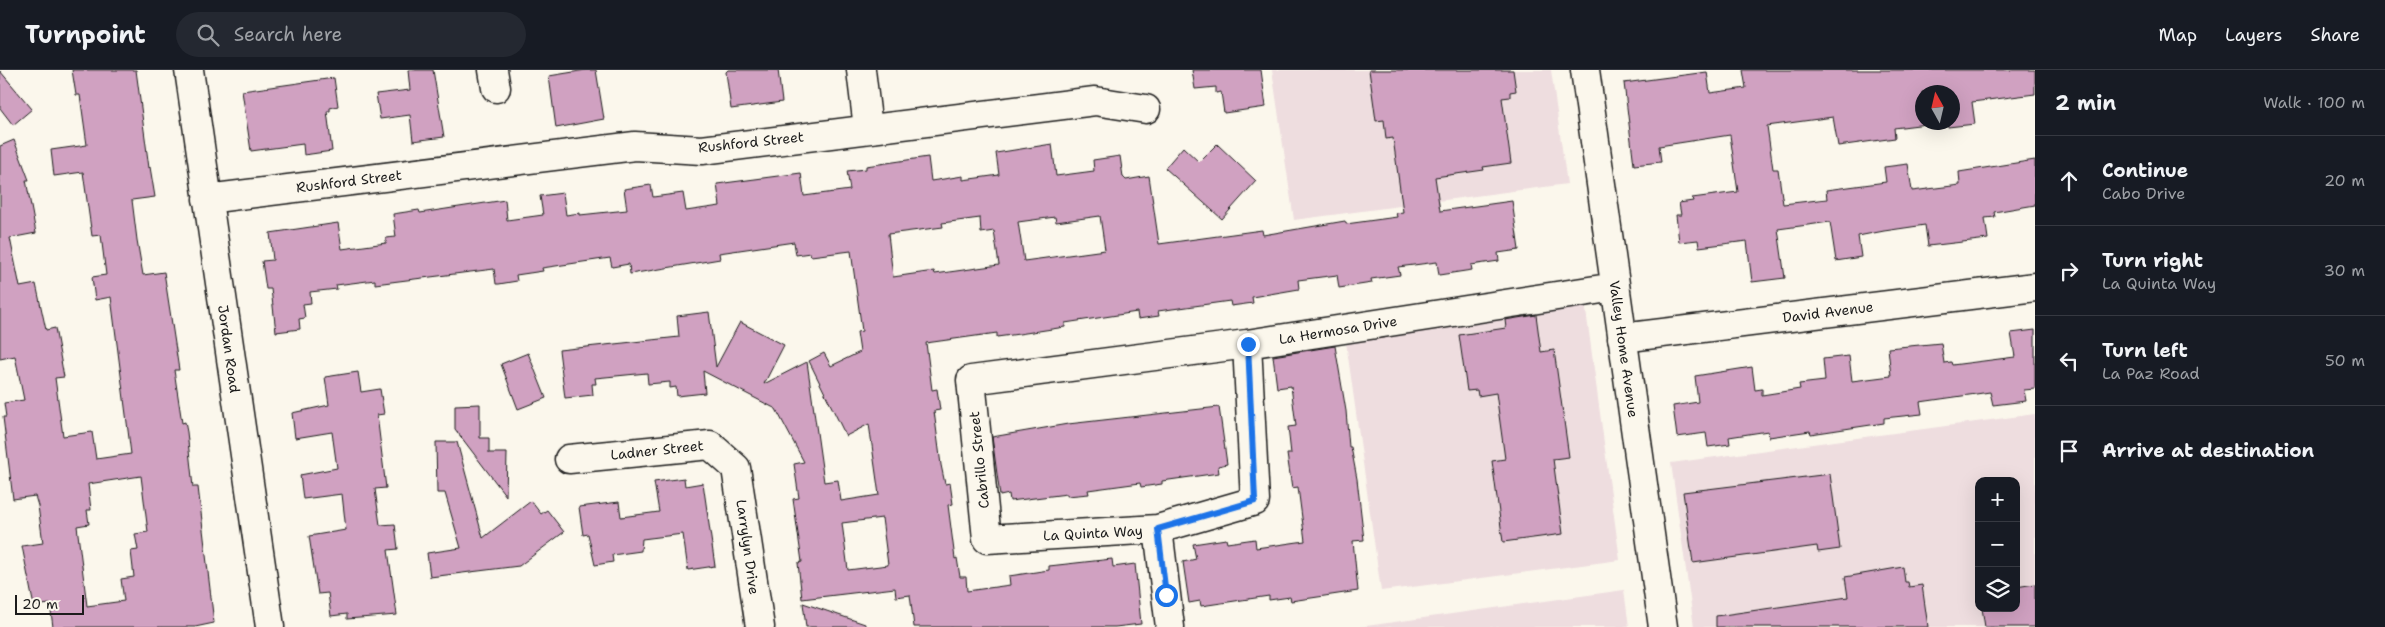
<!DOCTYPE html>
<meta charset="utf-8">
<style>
:root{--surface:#171b24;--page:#242831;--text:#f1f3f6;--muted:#9ea1a6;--line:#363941}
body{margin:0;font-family:"Shantell Sans",sans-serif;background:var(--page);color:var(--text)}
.controls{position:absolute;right:15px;bottom:15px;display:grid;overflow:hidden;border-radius:10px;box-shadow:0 5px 20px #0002}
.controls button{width:45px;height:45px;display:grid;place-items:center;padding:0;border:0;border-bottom:1px solid var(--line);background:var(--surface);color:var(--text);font:25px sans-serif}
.compass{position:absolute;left:1915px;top:15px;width:45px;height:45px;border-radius:50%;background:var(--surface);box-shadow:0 5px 20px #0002;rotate:352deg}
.scale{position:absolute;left:15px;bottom:12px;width:69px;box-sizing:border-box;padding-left:5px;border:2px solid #1c1c1c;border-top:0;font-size:14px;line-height:18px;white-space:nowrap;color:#1c1c1c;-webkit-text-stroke:4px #fbf7ec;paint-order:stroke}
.stop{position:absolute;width:15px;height:15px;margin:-11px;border:4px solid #1a73e8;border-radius:50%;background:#fff}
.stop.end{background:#1a73e8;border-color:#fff;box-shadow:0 1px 5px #0008}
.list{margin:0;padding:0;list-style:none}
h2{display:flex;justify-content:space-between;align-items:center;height:65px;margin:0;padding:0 20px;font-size:21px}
h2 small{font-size:16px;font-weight:400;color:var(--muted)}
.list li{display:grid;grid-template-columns:32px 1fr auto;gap:15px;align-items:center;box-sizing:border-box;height:90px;padding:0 20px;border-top:1px solid var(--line)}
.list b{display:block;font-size:19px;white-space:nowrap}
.list p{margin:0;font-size:16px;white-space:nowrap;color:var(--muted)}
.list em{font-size:16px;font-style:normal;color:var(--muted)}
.icon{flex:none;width:28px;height:28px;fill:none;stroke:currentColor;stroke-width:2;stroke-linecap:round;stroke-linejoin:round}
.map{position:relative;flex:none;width:2035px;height:557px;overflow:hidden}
header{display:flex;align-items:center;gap:30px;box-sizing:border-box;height:70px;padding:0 25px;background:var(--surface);border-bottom:1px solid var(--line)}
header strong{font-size:24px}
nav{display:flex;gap:28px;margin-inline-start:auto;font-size:18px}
.search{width:350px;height:45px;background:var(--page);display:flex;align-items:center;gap:12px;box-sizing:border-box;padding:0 18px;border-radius:28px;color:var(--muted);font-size:19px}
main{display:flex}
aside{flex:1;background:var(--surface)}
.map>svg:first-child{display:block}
.built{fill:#eedddf;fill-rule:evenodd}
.building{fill:#d0a1c1;stroke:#1c1c1c;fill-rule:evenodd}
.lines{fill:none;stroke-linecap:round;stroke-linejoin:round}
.minor-casing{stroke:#1c1c1c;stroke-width:31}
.minor{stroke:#fbf7ec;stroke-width:28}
.route{stroke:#1a73e8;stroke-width:6}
.labels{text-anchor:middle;stroke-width:5;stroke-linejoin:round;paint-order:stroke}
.street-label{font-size:14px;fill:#1c1c1c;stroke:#fbf7ec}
</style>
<header>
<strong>Turnpoint</strong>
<div class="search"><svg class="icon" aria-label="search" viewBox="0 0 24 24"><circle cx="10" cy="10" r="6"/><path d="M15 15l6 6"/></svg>Search here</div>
<nav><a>Map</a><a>Layers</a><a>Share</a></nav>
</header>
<main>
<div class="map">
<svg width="2035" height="557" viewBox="0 0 2035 557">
<rect width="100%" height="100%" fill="#fbf7ec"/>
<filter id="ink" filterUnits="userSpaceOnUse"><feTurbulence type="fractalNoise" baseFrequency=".02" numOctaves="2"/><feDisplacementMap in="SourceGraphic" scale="10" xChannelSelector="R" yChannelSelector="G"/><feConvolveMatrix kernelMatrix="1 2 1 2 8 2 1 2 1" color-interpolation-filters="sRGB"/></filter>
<g filter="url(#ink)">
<path class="built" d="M1272,0h279l16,114 -273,36z
M1585,233l35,257 -239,31 -36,-256z
M2035,344v213h-341l-23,-164zM1979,411h37v127h-37z
M1624,520l5,37h-270z"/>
<path class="building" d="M72,0h64l13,98 1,-1 5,30 -23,3 5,40 6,35 21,-3 15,98h-5l8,53 3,-1 2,10 6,55h5l16,136 -19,4h-142l-3,-23 -16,2 -3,-14 -9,-46 21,-3 -5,-37 -3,-10 -22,3 -10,-82h3l-2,-14 20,-3 -9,-44 -15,3v-213l14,-6 15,40h-3l10,53 -26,5 10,49 16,-3 10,46 9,-2 9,49 -9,1 8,58 29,-4 4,27 35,-5 -20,-157 -16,3 -3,-23 14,-2 -5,-40 -9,1 -9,-64 -29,4 -3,-26 36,-5 -7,-50h-4zM141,406l7,56 -13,2 3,16 -7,1 3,26 -13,2 3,22 -37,5 -10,-80 12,-2 -2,-14h4l-3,-26z
M408,0h25l11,67 -31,4 -3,-26 -30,4 -4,-25 34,-4z
M586,0h10l8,49 -48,9 -7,-52z
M728,0h50l4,32 -51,7 -5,-37z
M1192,0h69l5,37 -42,6 -3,-21 -5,1v-6l-21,2z
M1369,0h144l3,21 -6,1v5l-8,1 9,65 -28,4 1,3 -49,7 5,34 72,-10 7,49 -21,3 1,8 -28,4 1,5 -33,5 -2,-13 -39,5 2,8 -29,4 1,4 -33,5 -2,-13 -39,5 1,9 -47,8 1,6 -22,3 -1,-5 -72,10 1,5 -21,3 -1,-7 -72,11v4l-46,7 -22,3v-4l-71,10 6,47 5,-1 3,21 -6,1 7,54 4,19 5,-1 3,21 -5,1 7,54 2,-1 3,19h6l1,14 43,-6 -1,-9 40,-6v-4l63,-7 1,8 22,-3 6,60 -26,3h-201l-4,-32 -14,2 -1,-9 -93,11 -4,-36 4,-1 -9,-63 6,-1 -5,-34 10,-2 -28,-53 -73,-38 2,22 -28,3 -1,-9 -6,1v-6l-22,2 -1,-11 -52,5 1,6h-4l1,11 -28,3 -6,-48 120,-13 -2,-21 32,-4 7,55 24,-45 44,23 -20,39 43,-22 17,120 14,-2 3,21 38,-6 -10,-71 -23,12 -37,-75 15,-8 7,13 29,-14 -3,-20 5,-1 -11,-80 -40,5 -1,-3 -14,2 -2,-13 -75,11 1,6 -90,15 -1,-10 -17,3 -2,-9 -68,10 1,3 -27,4 1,6 -18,3h-3l-2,-15 -119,15v-4l-39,5 1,4 -27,3 1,11 -8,1 2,14 -6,1 1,10 -24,3 -5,-43h-5l-4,-28 11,-1 -3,-27 68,-10 4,26 44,-6v-5l10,-1 -3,-23 26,-4 1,3 85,-13 2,20 36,-5 -3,-19 23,-3 3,22 14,-2v2l47,-5 -3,-21 27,-4 2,12 30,-4 3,18 34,-5 -3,-22 84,-11 3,23 46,-6 -3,-19 19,-2v-3l62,-9 3,24 32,-5v4l36,-5 -3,-22 56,-9 4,32 38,-5 -1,-11 27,-4 3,21 3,3 23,-4 10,68 103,-14 1,5 82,-14 1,3 51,-7 -1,-4 7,-1 -10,-74 -7,1 -2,-19 -8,1zM1100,146l5,34 -81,11 -6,-39 37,-5 1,5zM980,148l1,15 13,-2 5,34 -64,9 -1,-3 -41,6 -5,-43 55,-7 -1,-4zM882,448l6,47 -40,5 -6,-47z
M1743,0h292v24l-63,8 3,22 -27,3 -1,-5h5v-30h-30v30h21l-49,6 1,10 -57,8 -5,-29 -66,9 6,43h5l5,35 44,-5 -1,-9 60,-8 -2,-15 24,-3 4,27 48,-6 -1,-13 76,-12v45l-41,7 1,5 -10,1 3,21 -60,7 -3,-21 -41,6 -26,5 3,21 -25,4 -6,-39 -52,7 7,49 -33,4 -5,-41 -48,6 -1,-7 -19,2 -3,-27h5l-2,-12 14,-2 -1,-3 46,-6 -8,-57 -71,11 2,16 -27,3 -10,-82 83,-11 3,21 36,-5z
M0,1l32,38 -19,16 -13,-17z
M334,8l4,28 -8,2v3h-3l5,40 -28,4 -1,-11 -52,7 -9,-60z
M1217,74l39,37 -34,38 -57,-51 18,-21 16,15z
M1536,245l5,37 13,-2 15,107 -16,2 10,75 -60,8 -11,-81 13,-2 -9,-66 -18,3 -1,-6 -10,1 -8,-56 47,-7 -1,-8z
M2035,260v59l-11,1 2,11 -33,4 -3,-13 -70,10 2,12 -38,4v5l-73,11 -1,-3 -41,6 -1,-6 -39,6 1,7 -22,3 -2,-14 -29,4 -4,-31 25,-4 -3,-26 57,-9 3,23 7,-1v6l38,-6 -1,-5 26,-3 -2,-22 26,-3 3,25 39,-5 -3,-28 53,-5 3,20 7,-1 1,3 63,-8 -4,-24z
M1335,276l11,65 3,36h2l6,32 7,61 -11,1 5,50 -67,10 -1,-4 -21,3v-4l-68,10 -1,-5 -11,2 -6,-41 13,-3 -3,-15 33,-5 1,4 28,-4 1,9 49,-7 -7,-54 -6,1 -5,-34h4l-3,-27 8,-1 -5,-40 -14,2 -4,-32z
M528,283l18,45 -28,11 -17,-45z
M358,302l3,20 19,-3 4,25 -7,1 9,73 -11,1 5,36 15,-1 3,25 -10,1 9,65 -50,4v-5l-16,2 -3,-23 -10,1 -9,-58 37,-6 -4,-36 -39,5 -3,-24 37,-7 -5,-36 -37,6 -3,-25 37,-8 -4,-28z
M480,334v34h9v15h18l-1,43 -51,-67v-24z
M1219,337l8,57 -9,2 1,7 -57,8v3l-21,3 -1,-4 -52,7 1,4 -22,2v-2l-57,7 -1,-7 -9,2 -8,-59 76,-13z
M436,372h21l26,96 48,-37 10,13 6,-4 17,22 -45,34 -89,11 -3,-24 34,-5 -16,-55h-8z
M1830,404l10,75 -22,3 -1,-6 -124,17 -10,-71z
M684,408l1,8 18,-3 12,83 -27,4 -5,-36 -41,5 -1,12 -29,4 1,7 -18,3 -7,-31 -5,1 -4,-28 40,-5 2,15 38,-5 -5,-30z
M1903,497l2,15h3l1,5 13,-2 6,42h-212v-11l132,-19 -3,-20z
M2035,514v43h-50l-3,-19h34v-21z
M803,533l62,21v3h-59z"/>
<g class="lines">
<defs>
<path id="minor" d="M189,0l81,557
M493,0l3,18
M861,0l7,58
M1585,0l78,557
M207,129l428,-53 67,4 393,-49 51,8
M1622,268l413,-51
M1247,274l8,157 -97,28 -171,10 -16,-159 276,-36 368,-57
M569,389l141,-14 26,23 24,159
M1158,459l12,98"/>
</defs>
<use href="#minor" class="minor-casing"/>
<use href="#minor" class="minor"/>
</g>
</g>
<g class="lines" filter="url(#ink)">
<path class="route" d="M1166,525l-8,-66 97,-28 -7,-157"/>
</g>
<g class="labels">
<g class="street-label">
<text transform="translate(751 72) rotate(-6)" y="5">Rushford Street</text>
<text transform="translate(349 111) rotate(-7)" y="5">Rushford Street</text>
<text transform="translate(1828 242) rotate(-7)" y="5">David Avenue</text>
<text transform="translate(1338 260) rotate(-9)" y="5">La Hermosa Drive</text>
<text transform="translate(229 279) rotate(82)" y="5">Jordan Road</text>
<text transform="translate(1624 279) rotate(82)" y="5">Valley Home Avenue</text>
<text transform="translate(657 380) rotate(-6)" y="5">Ladner Street</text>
<text transform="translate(979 390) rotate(-96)" y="5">Cabrillo Street</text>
<text transform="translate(1093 463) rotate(-3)" y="5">La Quinta Way</text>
<text transform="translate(748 477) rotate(82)" y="5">Larrylyn Drive</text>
</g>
</g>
</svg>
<div class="controls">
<button>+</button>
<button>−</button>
<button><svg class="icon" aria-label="layers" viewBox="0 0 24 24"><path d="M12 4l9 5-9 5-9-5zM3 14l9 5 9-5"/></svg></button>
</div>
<svg class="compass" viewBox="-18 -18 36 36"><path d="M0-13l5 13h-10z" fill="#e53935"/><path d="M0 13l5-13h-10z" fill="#9ea1a6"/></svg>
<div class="scale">20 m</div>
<div class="stop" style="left:1166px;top:525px"></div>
<div class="stop end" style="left:1248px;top:274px"></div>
</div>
<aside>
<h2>2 min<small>Walk · 100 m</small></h2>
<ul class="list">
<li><svg class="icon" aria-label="ahead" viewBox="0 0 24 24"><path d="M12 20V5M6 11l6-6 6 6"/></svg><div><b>Continue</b><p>Cabo Drive</p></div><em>20 m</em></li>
<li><svg class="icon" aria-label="right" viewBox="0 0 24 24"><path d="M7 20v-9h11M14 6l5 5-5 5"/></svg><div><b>Turn right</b><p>La Quinta Way</p></div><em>30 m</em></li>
<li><svg class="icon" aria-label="left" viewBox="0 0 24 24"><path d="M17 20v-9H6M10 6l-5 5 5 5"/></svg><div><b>Turn left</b><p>La Paz Road</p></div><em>50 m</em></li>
<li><svg class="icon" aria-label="arrive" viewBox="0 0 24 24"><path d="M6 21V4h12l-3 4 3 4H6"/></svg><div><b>Arrive at destination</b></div></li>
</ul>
</aside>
</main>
